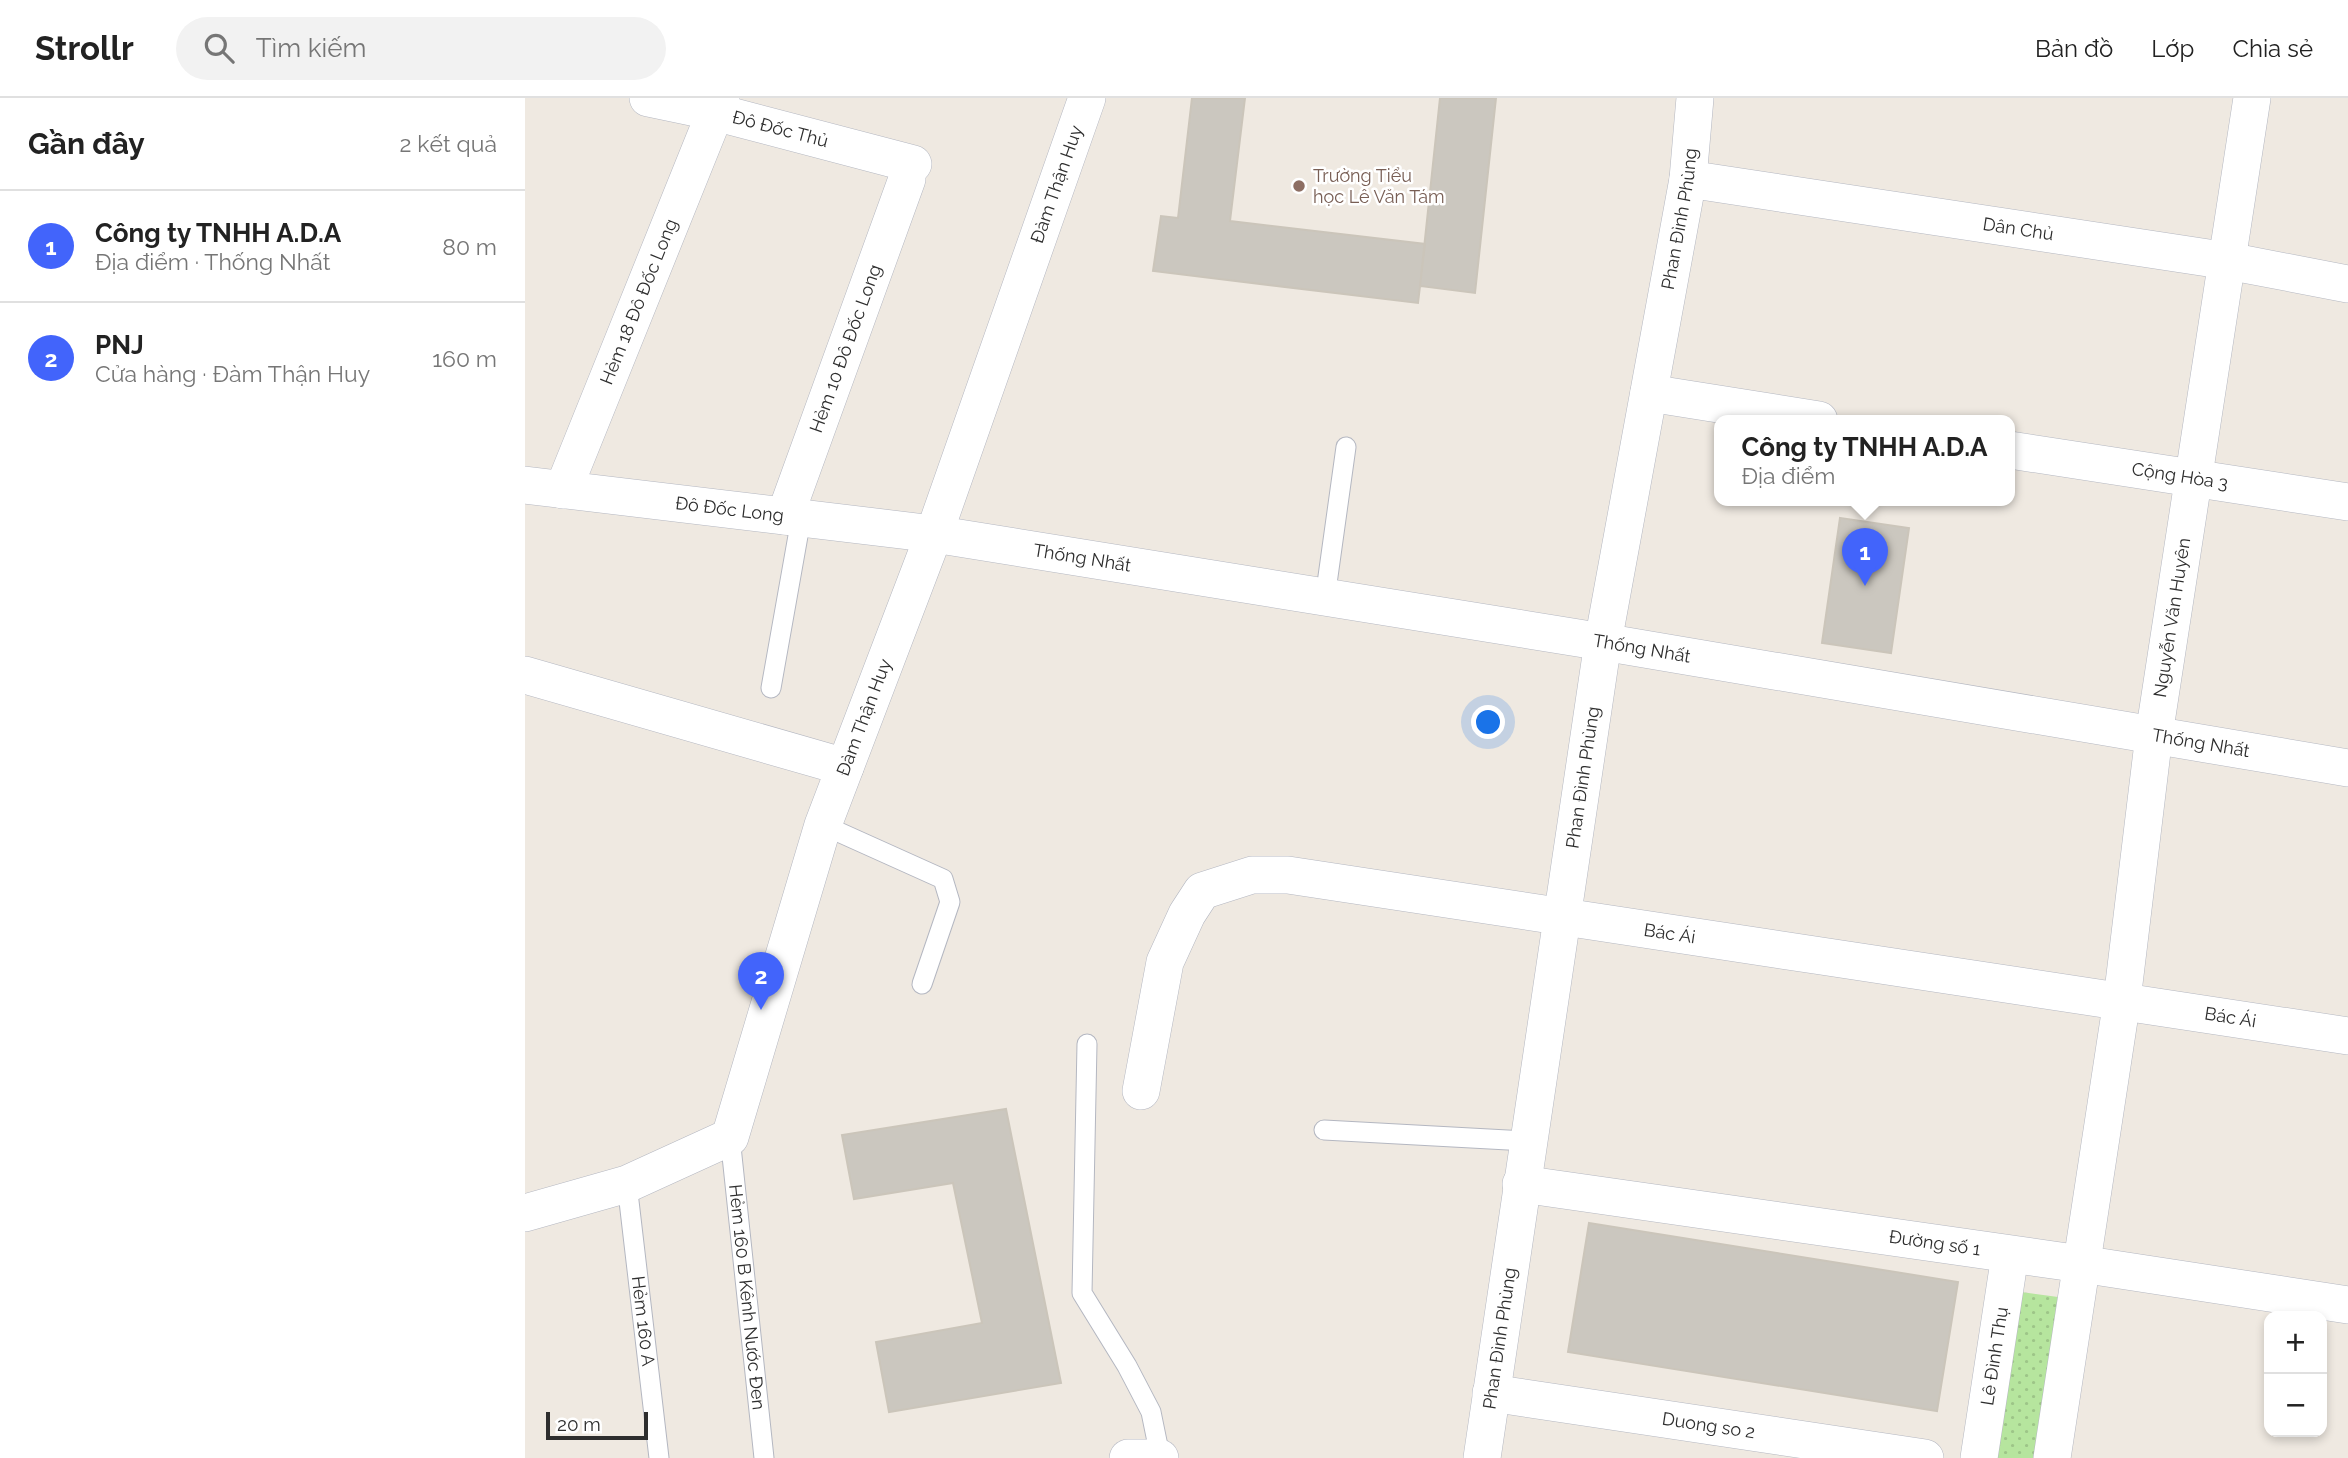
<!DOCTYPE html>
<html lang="vi">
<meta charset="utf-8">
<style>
:root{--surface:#fff;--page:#f2f2f2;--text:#222;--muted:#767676;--line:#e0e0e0;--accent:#4264fb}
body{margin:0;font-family:Raleway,sans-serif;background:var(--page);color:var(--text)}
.controls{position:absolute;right:21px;bottom:21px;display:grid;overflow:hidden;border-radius:14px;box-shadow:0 4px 10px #0003}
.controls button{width:63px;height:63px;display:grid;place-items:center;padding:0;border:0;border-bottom:2px solid var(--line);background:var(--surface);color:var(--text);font:35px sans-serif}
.scale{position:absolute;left:21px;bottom:18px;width:102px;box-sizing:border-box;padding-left:7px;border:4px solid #2e2e2e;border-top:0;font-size:19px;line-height:24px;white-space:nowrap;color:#2e2e2e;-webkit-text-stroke:5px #fff;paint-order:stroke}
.you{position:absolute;left:964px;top:625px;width:24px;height:24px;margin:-18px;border:5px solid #fff;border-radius:50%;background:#1a73e8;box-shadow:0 0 0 10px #1a73e833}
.badge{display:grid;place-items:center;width:46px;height:46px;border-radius:50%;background:var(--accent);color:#fff;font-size:23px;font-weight:700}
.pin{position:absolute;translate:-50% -58px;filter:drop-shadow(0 2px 4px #0008)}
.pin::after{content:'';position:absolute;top:37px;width:24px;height:21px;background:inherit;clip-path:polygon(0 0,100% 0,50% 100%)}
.popup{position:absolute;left:1189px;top:317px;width:301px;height:91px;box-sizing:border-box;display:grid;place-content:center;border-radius:14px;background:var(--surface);filter:drop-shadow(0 2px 5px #0005);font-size:23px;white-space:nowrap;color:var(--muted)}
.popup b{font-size:26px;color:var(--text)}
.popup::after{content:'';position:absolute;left:50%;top:100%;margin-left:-14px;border:14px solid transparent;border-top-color:var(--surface)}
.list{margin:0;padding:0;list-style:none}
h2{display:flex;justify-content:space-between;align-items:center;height:91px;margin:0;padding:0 28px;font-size:30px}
h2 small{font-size:23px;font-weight:400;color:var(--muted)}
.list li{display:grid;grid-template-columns:46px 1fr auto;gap:21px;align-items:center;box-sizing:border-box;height:112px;padding:0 28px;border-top:2px solid var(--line)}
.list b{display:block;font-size:26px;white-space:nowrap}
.list p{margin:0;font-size:23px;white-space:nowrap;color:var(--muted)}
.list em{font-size:23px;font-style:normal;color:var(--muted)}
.icon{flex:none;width:38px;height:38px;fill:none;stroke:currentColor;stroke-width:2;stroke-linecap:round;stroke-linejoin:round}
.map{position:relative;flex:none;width:1823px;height:1360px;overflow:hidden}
header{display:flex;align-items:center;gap:42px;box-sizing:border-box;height:98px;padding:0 35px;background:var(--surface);border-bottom:2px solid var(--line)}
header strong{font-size:33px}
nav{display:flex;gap:38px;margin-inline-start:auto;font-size:24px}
.search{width:490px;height:63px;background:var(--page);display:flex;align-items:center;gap:18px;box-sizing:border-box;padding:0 24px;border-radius:38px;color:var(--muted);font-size:26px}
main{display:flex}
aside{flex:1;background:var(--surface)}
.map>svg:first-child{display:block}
.park{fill:url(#park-dots)}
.building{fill:#cbc7bf;stroke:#cbc5ba;stroke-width:2}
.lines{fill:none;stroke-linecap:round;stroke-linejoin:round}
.service-casing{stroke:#b4b7c1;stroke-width:21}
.minor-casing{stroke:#b4b7c1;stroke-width:38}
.service{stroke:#fff;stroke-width:19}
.minor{stroke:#fff;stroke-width:37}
.education-dot{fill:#8d6e63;stroke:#fff;stroke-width:2.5}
.labels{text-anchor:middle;stroke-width:5;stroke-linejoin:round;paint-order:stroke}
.street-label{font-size:18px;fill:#2e2e2e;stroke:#fff}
.education-label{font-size:18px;fill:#785e54;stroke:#fff;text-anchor:start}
</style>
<header>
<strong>Strollr</strong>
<div class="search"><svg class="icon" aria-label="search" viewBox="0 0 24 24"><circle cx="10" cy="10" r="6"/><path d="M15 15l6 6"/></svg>Tìm kiếm</div>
<nav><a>Bản đồ</a><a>Lớp</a><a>Chia sẻ</a></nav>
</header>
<main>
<aside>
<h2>Gần đây<small>2 kết quả</small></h2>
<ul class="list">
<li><span class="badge">1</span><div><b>Công ty TNHH A.D.A</b><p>Địa điểm · Thống Nhất</p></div><em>80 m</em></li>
<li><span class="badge">2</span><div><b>PNJ</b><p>Cửa hàng · Đàm Thận Huy</p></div><em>160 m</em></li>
</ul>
</aside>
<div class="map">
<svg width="1823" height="1360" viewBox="0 0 1823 1360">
<defs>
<pattern id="park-dots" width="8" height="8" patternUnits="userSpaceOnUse" patternTransform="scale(1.75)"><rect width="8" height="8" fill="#b6e59e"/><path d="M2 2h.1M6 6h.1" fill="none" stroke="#9dc588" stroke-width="1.8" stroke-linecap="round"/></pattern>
</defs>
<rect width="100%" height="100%" fill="#efe9e1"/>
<path class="park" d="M1496,1194l37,5 -24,161h-39z"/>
<path class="building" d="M667,0h53l-15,123 195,23 -7,59 -265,-32 8,-55 17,2z
M915,0h56l-21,195 -55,-7z
M1315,420l69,10 -18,125 -69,-10z
M481,1011l55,274 -172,29 -13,-70 106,-19 -29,-140 -99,16 -12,-64z
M1064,1125l369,59 -21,129 -369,-59z"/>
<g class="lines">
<defs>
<g id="service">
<path d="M800,500l21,-151"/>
<path d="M246,590l30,-169"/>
<path d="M298,727l120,54 7,23 -28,82"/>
<path d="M562,946l-5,249 45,73 24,46 9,44"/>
<path d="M799,1032l204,11"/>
<path id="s1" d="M205,1039l34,321"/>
<path id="s2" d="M102,1086l32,274"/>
</g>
<g id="minor">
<path id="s3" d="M123,0l67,14 198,52"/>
<path id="s4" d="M1163,81l540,82 120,23"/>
<path d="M1124,295l170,27"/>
<path id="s5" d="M1485,352l338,52"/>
<path id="s6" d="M0,387l409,49 669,108 745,126"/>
<path id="s7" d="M38,392l158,-392"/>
<path id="s8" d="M260,418l122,-337"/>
<path d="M0,577l320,92"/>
<path id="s9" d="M616,993l24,-129 22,-48 15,-23 50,-16h36c353,57 707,104 1060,161"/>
<path id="s10" d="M996,1086l560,80 267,41"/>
<path id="s11" d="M0,1115l102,-29 103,-47 93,-312 111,-291 153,-436"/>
<path id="s12" d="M966,1295l434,65"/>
<path d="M603,1360h32"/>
<path id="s13" d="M957,1360l121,-816 85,-463 7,-81"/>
<path id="s14" d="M1454,1360l31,-203"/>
<path id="s15" d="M1527,1360l70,-458 32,-265 98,-637"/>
</g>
</defs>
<use href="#service" class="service-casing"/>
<use href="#minor" class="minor-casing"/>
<use href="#service" class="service"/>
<use href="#minor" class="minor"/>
</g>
<circle class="education-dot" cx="774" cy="88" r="7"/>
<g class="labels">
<g class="street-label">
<text dy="6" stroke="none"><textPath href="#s3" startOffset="136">Đô Đốc Thủ</textPath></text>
<text dy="6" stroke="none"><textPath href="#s11" startOffset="1227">Đàm Thận Huy</textPath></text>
<text dy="6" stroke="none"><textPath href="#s13" startOffset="1255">Phan Đình Phùng</textPath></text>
<text dy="6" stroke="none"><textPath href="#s4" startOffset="334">Dân Chủ</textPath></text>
<text dy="6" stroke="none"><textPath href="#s7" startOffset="203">Hẻm 18 Đô Đốc Long</textPath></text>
<text dy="6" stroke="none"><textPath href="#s8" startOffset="178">Hẻm 10 Đô Đốc Long</textPath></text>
<text dy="6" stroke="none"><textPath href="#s5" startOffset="172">Cộng Hòa 3</textPath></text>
<text dy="6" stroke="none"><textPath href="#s6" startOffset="206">Đô Đốc Long</textPath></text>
<text dy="6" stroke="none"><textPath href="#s6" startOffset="562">Thống Nhất</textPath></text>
<text dy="6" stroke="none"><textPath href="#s15" startOffset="849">Nguyễn Văn Huyên</textPath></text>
<text dy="6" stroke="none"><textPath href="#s6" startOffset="1129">Thống Nhất</textPath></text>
<text dy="6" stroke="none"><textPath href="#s11" startOffset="660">Đàm Thận Huy</textPath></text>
<text dy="6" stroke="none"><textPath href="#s6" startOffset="1696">Thống Nhất</textPath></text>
<text dy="6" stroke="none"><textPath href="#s13" startOffset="688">Phan Đình Phùng</textPath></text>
<text dy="6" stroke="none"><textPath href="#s9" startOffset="686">Bác Ái</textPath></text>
<text dy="6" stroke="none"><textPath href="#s9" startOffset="1253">Bác Ái</textPath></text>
<text dy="6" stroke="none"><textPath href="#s10" startOffset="418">Đường số 1</textPath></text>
<text dy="6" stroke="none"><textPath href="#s1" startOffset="161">Hẻm 160 B Kênh Nước Đen</textPath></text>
<text dy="6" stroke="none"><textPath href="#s2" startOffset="138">Hẻm 160 A</textPath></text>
<text dy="6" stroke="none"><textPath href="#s13" startOffset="121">Phan Đình Phùng</textPath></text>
<text dy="6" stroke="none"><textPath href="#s14" startOffset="103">Lê Đình Thụ</textPath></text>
<text dy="6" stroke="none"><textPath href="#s12" startOffset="220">Duong so 2</textPath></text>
</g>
<g class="education-label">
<text x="788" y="84">Trường Tiểu<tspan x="788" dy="21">học Lê Văn Tám</tspan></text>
</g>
</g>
</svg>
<div class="controls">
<button>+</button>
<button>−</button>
</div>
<div class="scale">20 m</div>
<div class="you"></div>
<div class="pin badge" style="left:1340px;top:488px">1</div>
<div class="popup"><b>Công ty TNHH A.D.A</b>Địa điểm</div>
<div class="pin badge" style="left:236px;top:912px">2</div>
</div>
</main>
